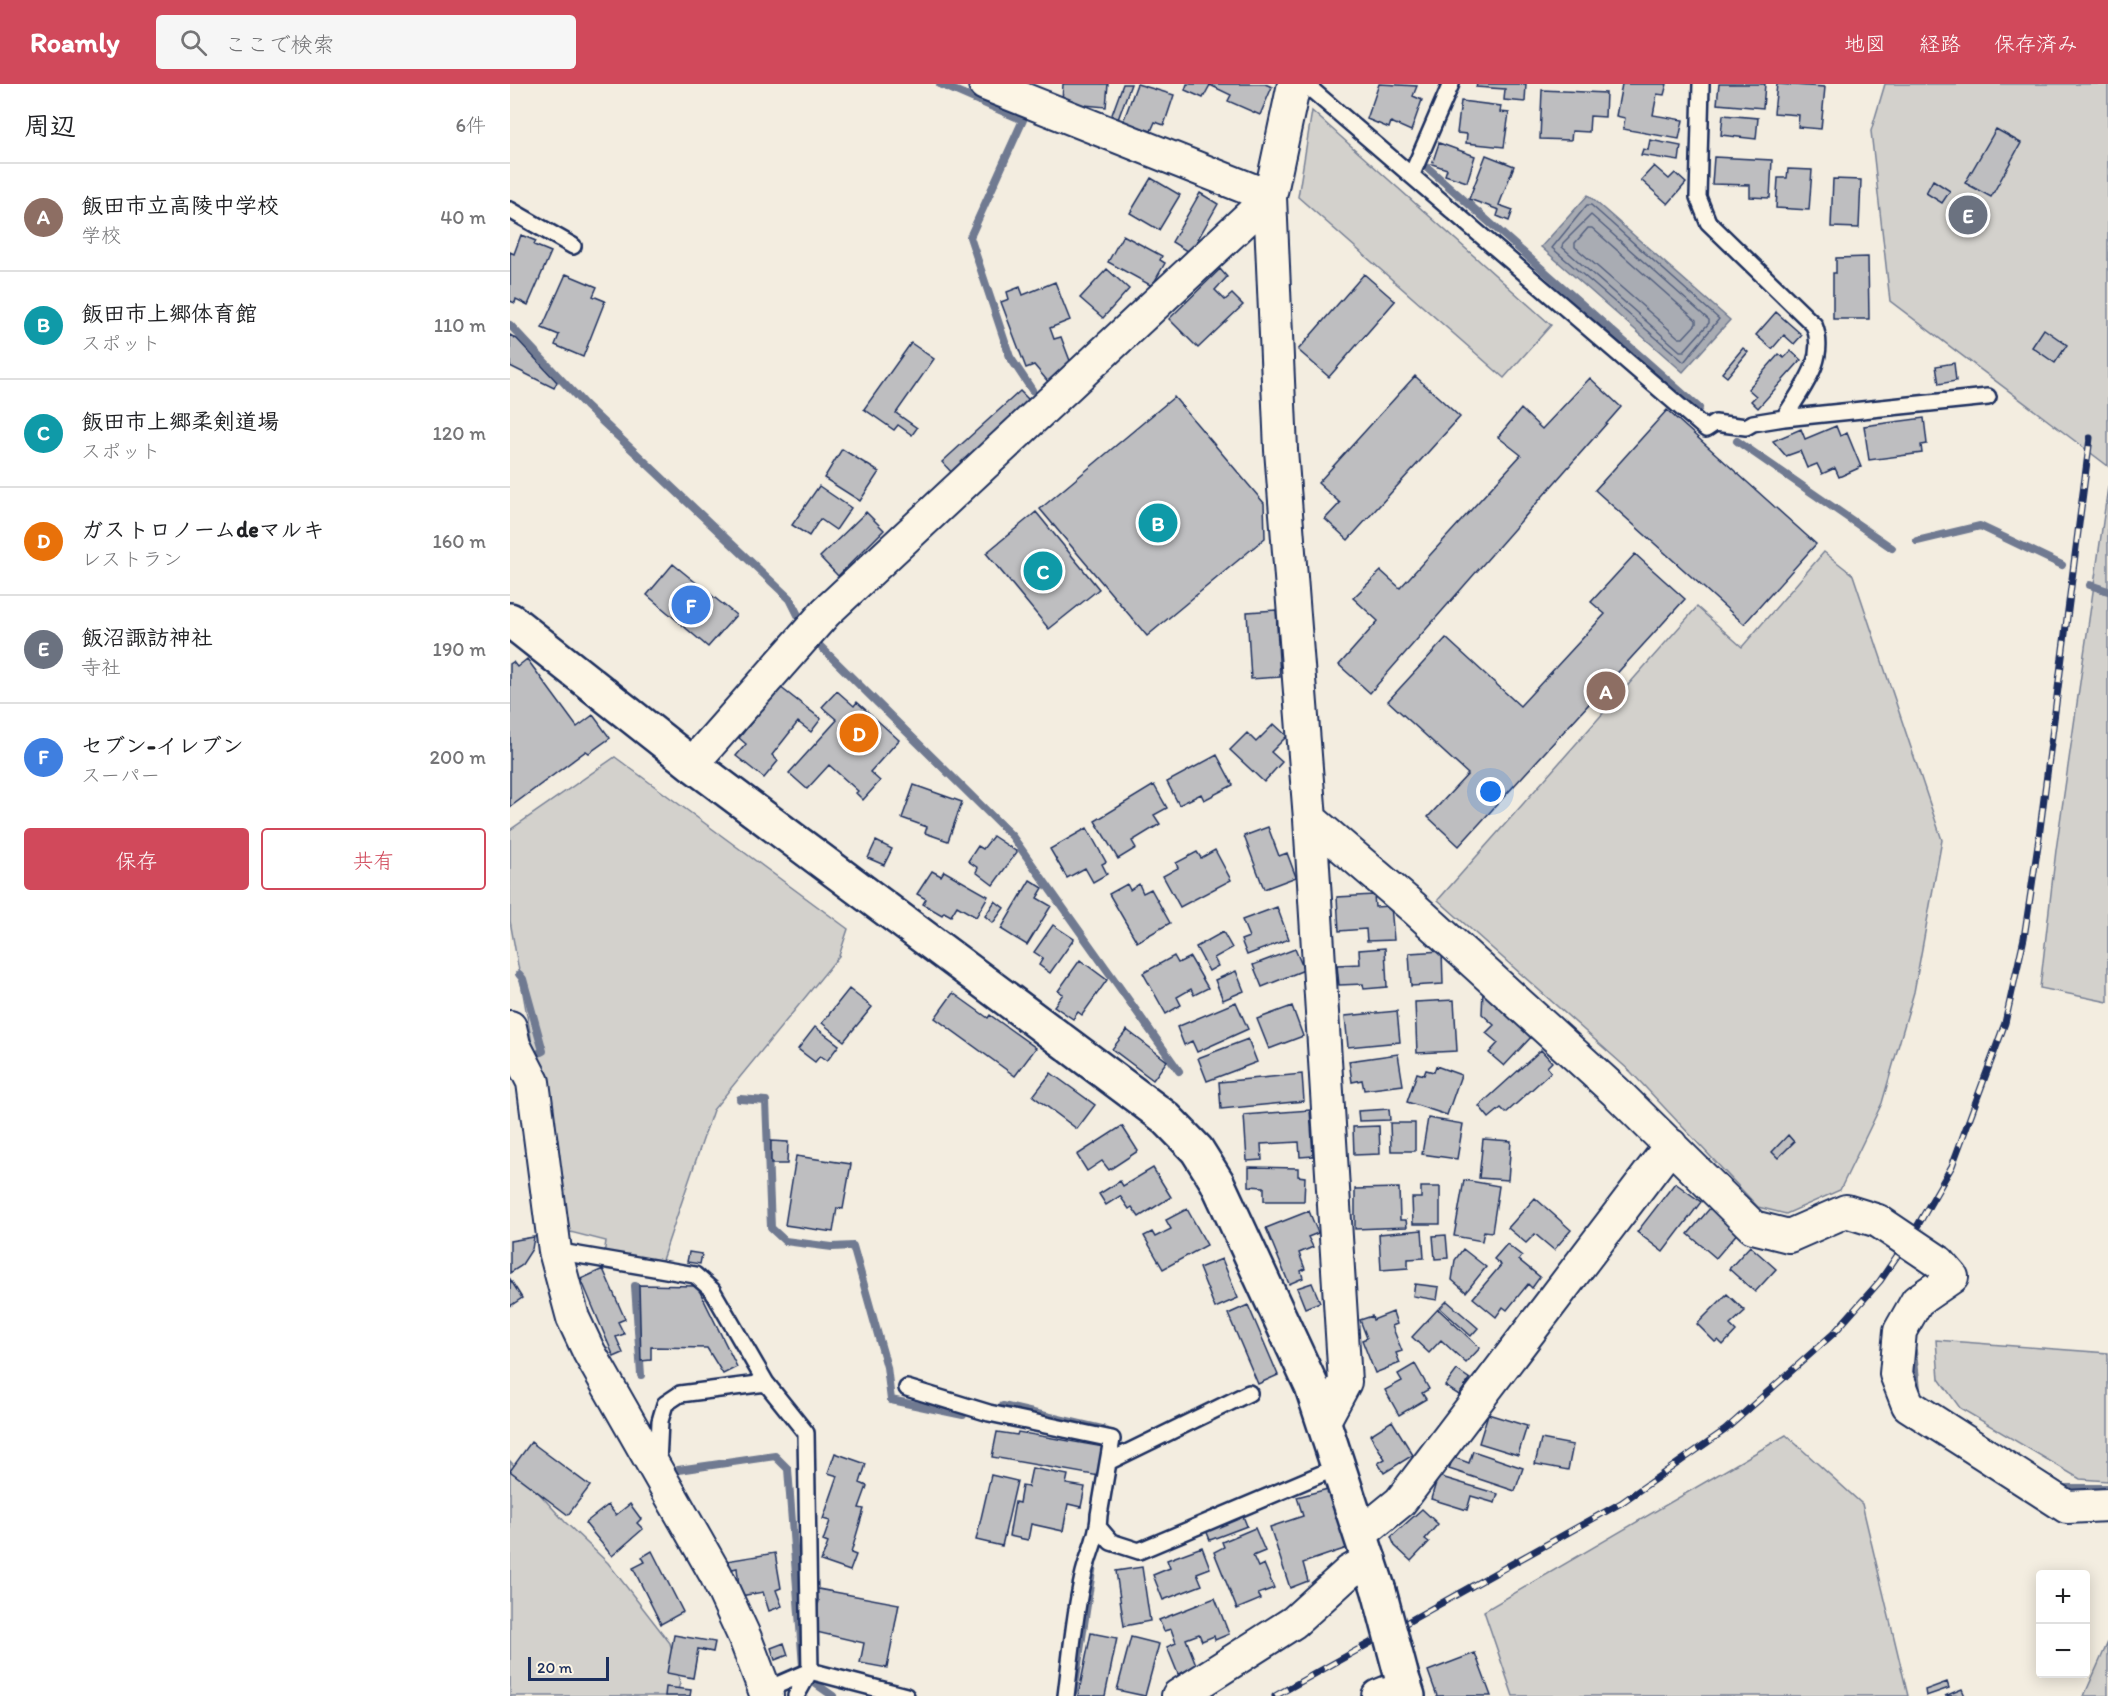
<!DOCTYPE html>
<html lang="ja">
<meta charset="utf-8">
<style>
:root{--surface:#fff;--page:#f6f6f6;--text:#202124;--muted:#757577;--line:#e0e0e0;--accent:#d1495b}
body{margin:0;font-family:Itim,"Klee One",sans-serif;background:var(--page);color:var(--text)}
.controls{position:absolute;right:18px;bottom:18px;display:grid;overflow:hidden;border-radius:6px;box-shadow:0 3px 15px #0003}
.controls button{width:54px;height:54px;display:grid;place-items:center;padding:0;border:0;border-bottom:2px solid var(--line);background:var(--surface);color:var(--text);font:30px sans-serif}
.scale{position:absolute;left:18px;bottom:15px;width:81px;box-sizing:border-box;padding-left:6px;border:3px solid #1b2f5e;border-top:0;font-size:16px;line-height:21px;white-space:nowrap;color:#1b2f5e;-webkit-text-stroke:4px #fcf5e5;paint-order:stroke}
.you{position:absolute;left:981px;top:708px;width:21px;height:21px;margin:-15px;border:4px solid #fff;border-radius:50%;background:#1a73e8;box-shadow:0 0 0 9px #1a73e833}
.badge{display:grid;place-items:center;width:39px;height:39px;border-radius:50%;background:var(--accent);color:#fff;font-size:20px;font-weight:700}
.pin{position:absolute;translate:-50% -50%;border:3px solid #fff;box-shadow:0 2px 6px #0006}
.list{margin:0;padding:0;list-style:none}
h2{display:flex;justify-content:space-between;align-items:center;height:78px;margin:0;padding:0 24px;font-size:26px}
h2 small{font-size:20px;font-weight:400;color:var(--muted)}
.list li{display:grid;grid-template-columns:39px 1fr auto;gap:18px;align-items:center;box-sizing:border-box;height:108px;padding:0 24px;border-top:2px solid var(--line)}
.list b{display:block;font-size:22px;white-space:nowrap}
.list p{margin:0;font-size:20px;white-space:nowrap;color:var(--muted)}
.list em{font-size:20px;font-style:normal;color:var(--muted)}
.actions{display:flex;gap:12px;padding:18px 24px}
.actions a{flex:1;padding:14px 0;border:2px solid var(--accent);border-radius:6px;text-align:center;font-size:21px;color:var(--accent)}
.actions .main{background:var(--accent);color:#fff}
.icon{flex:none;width:33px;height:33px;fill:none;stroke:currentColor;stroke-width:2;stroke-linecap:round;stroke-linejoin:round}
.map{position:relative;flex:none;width:1598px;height:1612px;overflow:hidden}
header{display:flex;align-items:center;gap:36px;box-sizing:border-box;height:84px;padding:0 30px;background:var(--accent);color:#fff}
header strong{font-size:28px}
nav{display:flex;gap:33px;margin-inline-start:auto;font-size:21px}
.search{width:420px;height:54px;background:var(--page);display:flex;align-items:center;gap:15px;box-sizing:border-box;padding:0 21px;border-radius:6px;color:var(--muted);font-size:22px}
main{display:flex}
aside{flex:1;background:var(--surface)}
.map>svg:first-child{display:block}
.green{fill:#d3d1cc;stroke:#778095;stroke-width:1.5}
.water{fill:#a9acb3;stroke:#707a91;stroke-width:1.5}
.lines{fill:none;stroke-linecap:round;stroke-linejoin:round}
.shore{stroke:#546180;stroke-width:1.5}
.stream{stroke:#707a91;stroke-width:8}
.building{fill:#bebec0;stroke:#1b2f5e;stroke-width:1.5}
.service-casing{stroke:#1b2f5e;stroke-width:20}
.minor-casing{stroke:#1b2f5e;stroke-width:36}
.tertiary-casing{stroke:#1b2f5e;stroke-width:38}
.service{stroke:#fcf5e5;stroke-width:15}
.minor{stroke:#fcf5e5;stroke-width:32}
.tertiary{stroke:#fcf5e5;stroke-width:33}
.rail-casing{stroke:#1b2f5e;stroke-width:7}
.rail{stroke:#fcf5e5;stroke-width:4.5;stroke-dasharray:14;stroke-linecap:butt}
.minor-bridge-casing{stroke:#1b2f5e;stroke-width:36;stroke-linecap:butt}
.tertiary-bridge-casing{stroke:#1b2f5e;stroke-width:38;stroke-linecap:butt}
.minor-bridge{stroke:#fcf5e5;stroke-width:32}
.tertiary-bridge{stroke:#fcf5e5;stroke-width:33}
</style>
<header>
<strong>Roamly</strong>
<div class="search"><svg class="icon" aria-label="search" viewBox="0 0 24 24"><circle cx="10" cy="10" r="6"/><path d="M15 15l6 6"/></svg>ここで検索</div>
<nav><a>地図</a><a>経路</a><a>保存済み</a></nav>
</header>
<main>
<aside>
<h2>周辺<small>6件</small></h2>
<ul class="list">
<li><span class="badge" style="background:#8d6e63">A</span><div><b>飯田市立高陵中学校</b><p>学校</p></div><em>40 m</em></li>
<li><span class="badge" style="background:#0f9aa8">B</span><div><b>飯田市上郷体育館</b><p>スポット</p></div><em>110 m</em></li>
<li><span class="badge" style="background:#0f9aa8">C</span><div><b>飯田市上郷柔剣道場</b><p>スポット</p></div><em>120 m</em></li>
<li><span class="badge" style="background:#e8710a">D</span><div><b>ガストロノームdeマルキ</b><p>レストラン</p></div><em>160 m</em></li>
<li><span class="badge" style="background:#6b7280">E</span><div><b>飯沼諏訪神社</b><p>寺社</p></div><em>190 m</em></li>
<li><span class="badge" style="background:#3f7fe0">F</span><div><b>セブン-イレブン</b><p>スーパー</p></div><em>200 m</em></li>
</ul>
<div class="actions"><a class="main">保存</a><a>共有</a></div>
</aside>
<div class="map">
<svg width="1598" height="1612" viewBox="0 0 1598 1612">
<rect width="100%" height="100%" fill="#f3ede0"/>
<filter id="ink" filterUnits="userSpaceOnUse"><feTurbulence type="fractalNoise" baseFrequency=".0167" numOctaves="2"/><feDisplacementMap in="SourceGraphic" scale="12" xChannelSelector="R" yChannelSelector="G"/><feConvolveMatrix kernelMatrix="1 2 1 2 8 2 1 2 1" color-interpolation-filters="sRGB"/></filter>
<g filter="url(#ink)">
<path class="green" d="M1375,0h223v382l-218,-165 -19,-170z
M802,27l239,214 -47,53 -206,-181z
M1598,403v515l-68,-14 16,-138z
M1314,468l29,23 89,265 -28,152 -32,111 -42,87 -54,24 -28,-7 -127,-135 -193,-172 259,-293 45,40z
M105,673l233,172 -9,27 -126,154 -51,150 -58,-5 2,-14 -36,-9 -26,-149 -9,-23 -25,-139v-91z
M1426,1256l172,13v128l-28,-2 -120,-71 -21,-29z
M1276,1351l76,69 46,192h-395l-29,-85z
M0,1377l55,61 43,41 62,80 10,40 -4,13h-166z
M1598,1558v54h-24z"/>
<path class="water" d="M1078,111l142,125 -47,52 -142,-125z"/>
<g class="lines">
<path class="shore" d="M1077,121h4l128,114 -35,43 -132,-114z
M1081,131l118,105v3l-25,28h-4l-118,-104 1,-4z
M1078,144h4l104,92v4l-13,14h-4l-104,-91v-4z"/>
<path class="stream" d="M430,0l83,36 -53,117 40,120 22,33
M918,84l271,240
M0,241l76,81 204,193 10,20
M1227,357l155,107
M1407,457l63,-15 82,39
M1580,501l18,6
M308,560l194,192 167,235
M9,890l4,5 20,72 -4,2
M230,1015l26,2 5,127 14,13 47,6 21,-1 34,121 4,33 72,15
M125,1202l6,89
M1403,1267l4,38
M493,1322l99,23
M168,1386l97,-14 13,13 15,197
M1548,1404h50
M306,1600l17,12
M564,1607l20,-133"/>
</g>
<path class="building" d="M553,0h45l-2,23 -44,-4z
M613,0h8l-14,38 -7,-2z
M627,0l37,11 -10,30 -9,-3 -4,9 -28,-9z
M677,0h78l7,3 -12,28 -32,-14 3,-6 -21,-10 -7,13 -18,-8z
M869,0l38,2 -4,10 9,4 -11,31 -20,-9 -2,6 -22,-9z
M967,0h49l-1,18 -21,-2 1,-11 -29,-2z
M1112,0h45l-3,11 -7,-1 -4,21 30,5 -4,19 -56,-10 2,-11 -9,-2z
M1209,0h46l-2,24 -46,-4z
M1267,0l48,3 -4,42 -23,-2 1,-12 -25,-2z
M1032,6l64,3 -1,24 -15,-1 -1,16 -17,-1 -1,9 -31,-1z
M951,17l40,5 -1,6 9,1 -5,34 -38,-4 1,-9 -10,-1z
M1213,31l35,3 -2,21 -35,-4z
M1486,45l25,14 -30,54 -26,-14z
M1140,56l31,6 -2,15 -38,-6 2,-6 5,1z
M929,59l36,13 -8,26 -22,-7 2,-6 -15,-5z
M976,71l28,11 -15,39 14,5 -4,11 -12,-5 2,-6 -30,-11z
M1204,73l58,3 -2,38 -20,-1v-12l-38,-1z
M1144,82l15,13 6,-6 11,10 -18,21 -27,-24z
M1278,85l24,1 -3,40 -33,-2 2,-30h9z
M641,94l29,17 -21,35 -29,-17z
M1323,95l28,1 -2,48 -28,-1z
M1423,96l17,11 -8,12 -16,-10z
M690,109l18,11 -28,49 -18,-11z
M1451,114l26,14 -11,19 -26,-14z
M11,151l15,6 -2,4 17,7 -23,53 -12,-6 -1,4 -5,-2v-49l4,2z
M613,151l39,21 -2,4 5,3 -13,23 -44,-24z
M1358,173l1,62h-36v-46h3v-15z
M597,185l22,20 -26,29 -23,-20z
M710,185l7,8 -12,13 10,10 7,-6 11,11 -45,43 -29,-29z
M56,190l31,13 -4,9 12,5 -22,56 -28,-12 4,-10 -17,-7z
M854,190l31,27 -66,76 -31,-27z
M545,198l15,38 -20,8 4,11 7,-2 11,29 -22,18 -16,-19 -8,3 -25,-66 8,-3 -2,-7 13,-5 3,8z
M1266,228l26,23 -8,9 -10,-9 -12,14 -16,-14z
M1534,245l23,16 -12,18 -23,-16z
M0,251l7,4 40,43 -3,6 -44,-22z
M401,259l23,16 -38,54 21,15 -5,7 -14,-10 -4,5 -30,-21z
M1233,264l5,4 -21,25 -5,-4z
M1281,267l10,9 -43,48 -7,-7 5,-5 -8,-7 31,-35 5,4z
M1444,279l2,18 -17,3 -3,-18z
M905,292l45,41 -112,123 -23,-21 15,-16 -22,-20z
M1080,294l31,29 -251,286 -31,-28 39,-44 -25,-23 28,-27 19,17 121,-133 -23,-18 23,-28 21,20z
M510,307l11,11 -78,72 -11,-12z
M664,313l90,106 1,35 -118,98 -107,-127z
M1157,326l149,134 -72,80 -149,-134z
M1414,334l3,26 -6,1 1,8 -53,7 -5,-34z
M1326,342l4,10 7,-3 14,34 -22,10 -4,-9 -13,6 -5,-10 -10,4 -7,-17 -14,5 -13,-15 28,-12 4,10z
M332,365l37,23 -19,29 -36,-23z
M309,402l32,22 -15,22 -16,-11 -11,17 -17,-11z
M356,428l18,18 -46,46 -18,-19z
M526,428l63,77 -50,40 -63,-76z
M1125,470l50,45 -226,247 -31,-29 40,-43 -80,-73 58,-63 74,68 85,-92 -14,-12z
M163,480l63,51 -28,32 -61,-52z
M766,526l4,67 -29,2 -4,-67z
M17,575l50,68 16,-12 17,23 -21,15 -3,-2 -76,56v-143l3,-2 4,5z
M270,603l41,32 -10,13 -13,-10 -26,33 6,6 -14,17 -28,-22 10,-12 -7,-6z
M327,607l17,15 3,-4 42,38 -29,32 10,9 -17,19 -7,-7 2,-2 -29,-26 -22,24 -18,-16 48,-53 -15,-13z
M764,640l13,12 -16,16 11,10 -18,20 -34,-32 17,-17 9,9z
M707,671l16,30 -29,15 -3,-6 -22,11 -12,-23z
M404,701l48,17 -14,39 -23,-8 2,-6 -25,-9z
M644,701l13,23 -13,7 6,9 -28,17 4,7 -18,11 -23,-38z
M758,743l11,29 8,-3 9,24 -32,12 -20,-53z
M577,744l19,34 -4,2 5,10 -14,8 -8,-14 -18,10 -17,-29z
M483,752l24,16 -24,33 -17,-13 2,-4 -10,-7 10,-15 5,3z
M366,757l16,8 -8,16 -16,-7z
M705,766l16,30 -51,27 -17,-31 15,-8 -2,-5 21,-11 4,6z
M422,787l9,5 3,-5 44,25 -12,21 -19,-11 -6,10 -7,-4 -2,3 -19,-11 3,-5 -9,-5z
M520,796l13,8 -6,10 14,8 -24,39 -26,-16z
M617,800l3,6 9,-6 4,9 8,-4 19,34 -33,19 -28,-48z
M864,811l1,12 16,-1 3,34 -27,1 -1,-12 -27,2 -2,-34z
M485,817l9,7 -11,15 -8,-7z
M767,823l12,32 -42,16 -6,-15 8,-3 -7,-17z
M543,841l21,14 -24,34 -11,-8 4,-7 -9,-6z
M713,848l9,16 -18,10 4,8 -9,5 -13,-24z
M875,864l2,39 -23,2 -1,-5 -24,1 -2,-20 23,-1 -1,-14z
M785,865l9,21 -42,17 -9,-22z
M932,867l1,33 -32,2 -2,-33z
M664,872l4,7 12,-6 18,31 -14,7 -3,-6 -14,8 4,8 -15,9 -23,-41z
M570,876l27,20 -25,35 -4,-3 -5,7 -19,-13 9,-12 -5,-3z
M726,887l8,20 -21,9 -8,-20z
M339,905l23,18 -28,34 -22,-18z
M973,906l50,45 -29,31 -15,-13 9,-10 -12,-10 8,-8 -12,-11z
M443,909l35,25 2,-3 46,33 -21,28 -80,-58z
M944,916l3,51 -40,2 -2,-51z
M726,918l12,27 -51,23 -5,-11 -8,4 -7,-18z
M782,922l11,30 -34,13 -12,-30z
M887,927l3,31 -52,5 -3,-31z
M305,943l24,18 -12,16 -7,-5 -5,6 -17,-13z
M617,946l40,31 -14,19 -41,-31z
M738,955l9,23 -50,19 -9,-23z
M1031,966l11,12 -5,5 4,5 -45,41 -5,-5 -12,10 -10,-12z
M888,970l5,31 -39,5 -2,-10 -10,2 -3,-21z
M926,982l25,9 -14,40 -40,-13 10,-29 7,2 2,-5 8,2z
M541,989l44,32 -18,24 -44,-33z
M792,990l2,27 -83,8 -2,-27z
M879,1025l1,11 -31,1 -1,-10z
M800,1026l3,46 -13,1 -1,-15 -38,2 1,16 -15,1 -3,-46z
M918,1034l35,6 -6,35 -35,-5z
M880,1039h25v28h-24z
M612,1042l16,25 -29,19 -7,-9 -15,10 -10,-16z
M869,1042l1,28 -26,1 -1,-28z
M1278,1051l6,7 -16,16 -6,-6z
M973,1055l28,2 -3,39 -29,-2z
M261,1057l17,1 -1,22h-16z
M286,1072l55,8 -8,45 -6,-1 -4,24 -48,-7z
M739,1083l49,1v8l7,1 -1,24h-40v-14l-15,-1z
M643,1084l18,29 -32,20 -7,-10 -3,2 -9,-13 -14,9 -7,-11 21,-13 3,5z
M954,1096l35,6 -7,46 -8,-1 -2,10 -28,-5z
M1165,1099l26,19 -38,50 -26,-20z
M911,1103h19v37h-27l-1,-26h9z
M889,1104l1,32h6l1,7 -52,2v-40z
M1025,1114l36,32 -17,20 -19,-16 -9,9 -18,-15z
M1201,1123l28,24 -23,27 -28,-24z
M677,1125l20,36 -44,24 -19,-33 8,-4 3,5 16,-8 -5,-9z
M799,1127l9,22 -10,4 5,10 -14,6 6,16 -4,2 2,7 -14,6 -23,-56z
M912,1146l2,28 -16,1v9l-27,2 -2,-36z
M936,1151l2,23 -13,1 -2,-23z
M24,1153l-2,12 -11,17 -11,7v-32z
M997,1160l15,12 -3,4 21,17 -8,11 -4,-4 -21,26 -4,-3 -7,10 -23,-19 28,-33 -7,-6z
M1240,1162l26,23 -21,23 -26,-23z
M953,1165l23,18 -20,25 -14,-12 3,-20z
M179,1168l13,2 -2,10 -13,-2z
M712,1175l16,39 -23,10 -16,-40z
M93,1185l22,50 -7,3 6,12 -8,3 7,16 -9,4 -33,-78z
M0,1195l12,19 -12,8z
M802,1199l8,19 -15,6 -8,-20z
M905,1200l24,3 -2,13 -24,-4z
M129,1201l58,1 40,81 -14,7 -16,-26 -56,-1v13l-10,1z
M1217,1210l18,17 -15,14 6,6 -13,14 -5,-5 -3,2 -18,-18z
M937,1217l31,27 -7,8 -31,-28z
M738,1221l30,70 -20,9 -30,-70z
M928,1225l42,39 -14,15 -25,-23 -12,13 -17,-16z
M883,1228l4,12 -5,2 10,25 -6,2 4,10 -25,10 -13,-33 5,-2 -7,-18 12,-4 1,4z
M905,1280l14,25 -7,4 4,6 -27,16 -14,-25 17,-9 -4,-7z
M947,1286l13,9 -11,16 -14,-9z
M978,1330l39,12 -9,29 -39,-12z
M882,1337l21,34 -29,18 -6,-10 7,-4 -15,-24z
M487,1348l20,3 1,-3 86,15 -5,29 -107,-19z
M1031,1355l32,6 -5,25 -33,-6z
M21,1358l59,44 -22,29 -58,-44z
M963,1367l50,17 -8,23 -66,-22 4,-12 16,6z
M325,1369l31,11 -6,19 7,3 -8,22 5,1 -13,44 5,2 -6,16 -29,-10 7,-18 -5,-2 7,-20 -7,-2 15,-43 -10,-3z
M522,1384l36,7 -2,9 19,3 -4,20 -13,-3 -5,27 -32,-7 -3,16 -19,-4 6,-34 4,1 3,-17 6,1z
M481,1391l26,6 -15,65 -26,-6z
M928,1392l60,18 -3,9 -24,-7 -4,14 -36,-11z
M818,1405l19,59 -44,15 5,18 -18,7 -20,-61 33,-11 -6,-19z
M120,1420l11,15 -4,4 6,6 -31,27 -27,-33 23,-18 8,10z
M912,1425l16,15 -13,15 4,3 -18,19 -16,-15 -4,-9z
M733,1432l4,10 -37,14 -4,-10z
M745,1444l10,23 -12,5 5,11 6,-3 10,24 -16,6 3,5 -24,10 -23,-57 10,-5 -2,-5z
M692,1463l8,21 -13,5 5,12 -39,15 -10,-25 17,-7 -3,-8z
M142,1467l31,61 -22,12 -28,-56 12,-6 -3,-5z
M265,1469l6,35 -5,2 6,16 -13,5 -6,-19 -23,4 -3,-28 -9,2 -2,-9z
M632,1483l8,54 -26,5 -8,-55z
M303,1504l86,16 -12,64 -27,-5 4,-20 -52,-12 7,-30 -9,-1z
M705,1514l14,36 -14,6 -1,-4 -12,5 -3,-7 -13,5 11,28 -19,7 -11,-27 9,-4 -5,-14 -7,2 -5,-11z
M581,1549l26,5 -12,58h-27z
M164,1551l41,7 -2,10 -15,-3 -5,29 -26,-5z
M621,1553l28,7 -14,52 -28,-6z
M274,1559l4,12 -13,5 -4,-12z
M965,1569l16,43h-54l-9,-25z
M1437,1598l2,6 -23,8 -1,-6z
M156,1603l25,3 -1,6h-25z
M1452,1605l3,7h-20z"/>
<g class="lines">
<defs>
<path id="service" d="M795,0l401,345 9,-6 31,4 7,-4 31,-5 204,-21
M1191,0l-3,113 10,25 106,103c14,35 -13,64 -30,93
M902,90l39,-90
M0,126l63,36
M45,1167l140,24 17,15 54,93 40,50 4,238 96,25
M397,1304l82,25 123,26 -13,76c0,20 -12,42 -16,62 -9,39 -12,79 -17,119
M598,1378l141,-69
M148,1379l2,-42 5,-17 15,-10 86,-11
M589,1444l12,14 28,9 201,-85
M256,1606l44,-19 -14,25"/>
<path id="minor" d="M475,0l285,113
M784,0l-24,113 11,253 29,369 35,563 -21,39
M182,680l134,-152 444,-415
M800,735l104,89 202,184 137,135 36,9 57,-25 32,10
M0,943l4,18 19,37 22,169 18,67 16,34 127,223 29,63 22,58
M1429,1178l13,15 -35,24 -17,30 -4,43 12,31 159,102 41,-2
M852,1449l38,-31 271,-357
M668,1612l116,-74 55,-50 21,-12
M868,1612l27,-11"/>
<path id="tertiary" d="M0,536l182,144 474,354 31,32 20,32 95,205 67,204
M891,1590l7,22"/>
</defs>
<use href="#service" class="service-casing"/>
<use href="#minor" class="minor-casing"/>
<use href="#tertiary" class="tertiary-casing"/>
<use href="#service" class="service"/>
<use href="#minor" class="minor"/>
<use href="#tertiary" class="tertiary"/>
<defs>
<path id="rail" d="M765,1612l346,-193 104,-73 109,-97 46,-52 38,-56 34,-59 53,-143 19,-85 14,-93 52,-407"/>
</defs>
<use href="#rail" class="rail-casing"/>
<use href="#rail" class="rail"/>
<defs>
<path id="minor-bridge" d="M1368,1137l61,41"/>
<path id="tertiary-bridge" d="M869,1507l22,83"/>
</defs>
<use href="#minor-bridge" class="minor-bridge-casing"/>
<use href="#tertiary-bridge" class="tertiary-bridge-casing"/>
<use href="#minor-bridge" class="minor-bridge"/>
<use href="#tertiary-bridge" class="tertiary-bridge"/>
</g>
</g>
</svg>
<div class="controls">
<button>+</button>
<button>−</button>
</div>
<div class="scale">20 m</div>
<div class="you"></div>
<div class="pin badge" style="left:1096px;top:607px;background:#8d6e63">A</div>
<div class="pin badge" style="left:648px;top:439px;background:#0f9aa8">B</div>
<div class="pin badge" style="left:533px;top:487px;background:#0f9aa8">C</div>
<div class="pin badge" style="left:349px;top:649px;background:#e8710a">D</div>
<div class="pin badge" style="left:1458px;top:131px;background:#6b7280">E</div>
<div class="pin badge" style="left:181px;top:521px;background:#3f7fe0">F</div>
</div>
</main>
